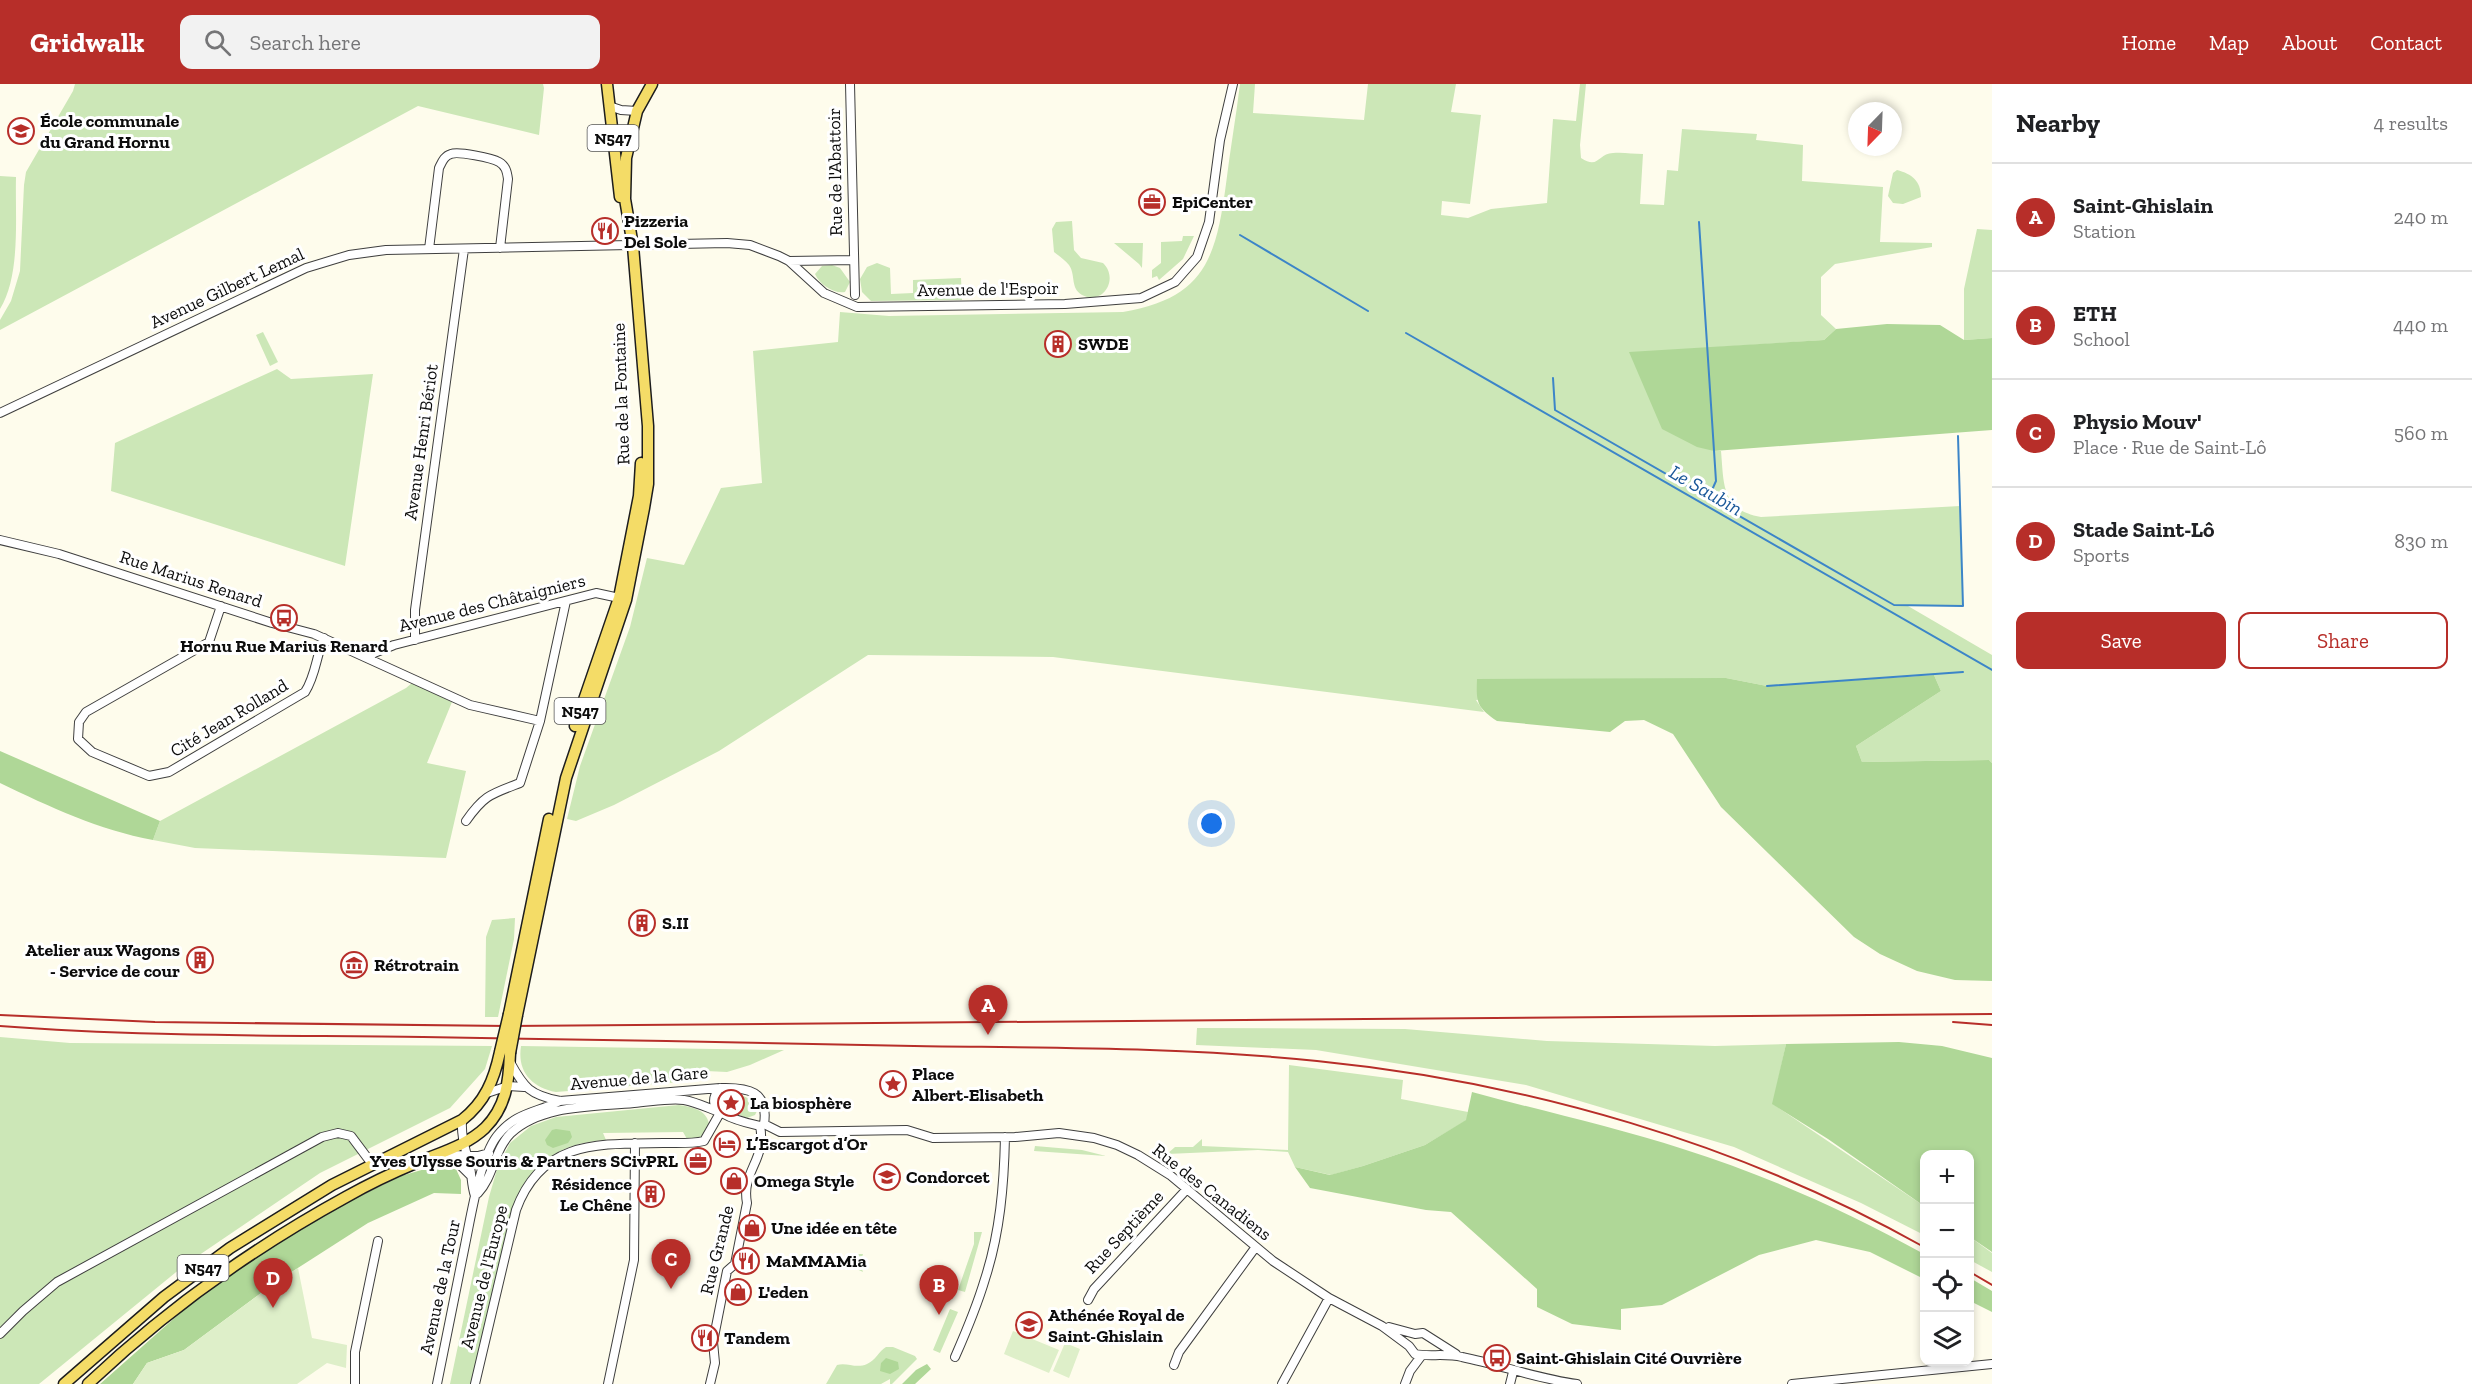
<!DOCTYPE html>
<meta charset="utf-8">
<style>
:root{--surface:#fff;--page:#f2f2f2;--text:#202124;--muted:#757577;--line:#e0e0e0;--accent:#b72e29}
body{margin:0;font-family:"Zilla Slab",serif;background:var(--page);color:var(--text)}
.controls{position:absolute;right:18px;bottom:18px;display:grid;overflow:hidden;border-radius:12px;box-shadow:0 3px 9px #0003}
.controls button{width:54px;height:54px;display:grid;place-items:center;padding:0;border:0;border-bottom:2px solid var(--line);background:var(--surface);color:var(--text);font:30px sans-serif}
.compass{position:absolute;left:1848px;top:18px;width:54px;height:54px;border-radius:50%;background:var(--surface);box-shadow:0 3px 9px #0003;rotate:203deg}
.you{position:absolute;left:1212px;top:740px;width:21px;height:21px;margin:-15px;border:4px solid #fff;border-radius:50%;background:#1a73e8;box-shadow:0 0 0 9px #1a73e833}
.badge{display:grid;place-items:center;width:39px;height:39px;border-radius:50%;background:var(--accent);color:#fff;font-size:20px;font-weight:700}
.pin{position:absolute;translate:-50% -50px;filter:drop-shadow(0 2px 3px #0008)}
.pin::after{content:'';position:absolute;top:32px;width:21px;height:18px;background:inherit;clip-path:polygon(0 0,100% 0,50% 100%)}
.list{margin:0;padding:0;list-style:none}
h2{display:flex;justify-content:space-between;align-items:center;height:78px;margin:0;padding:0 24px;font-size:26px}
h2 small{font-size:20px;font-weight:400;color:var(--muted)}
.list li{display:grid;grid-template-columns:39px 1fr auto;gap:18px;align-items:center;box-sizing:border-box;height:108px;padding:0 24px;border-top:2px solid var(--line)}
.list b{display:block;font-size:22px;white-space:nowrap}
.list p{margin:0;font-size:20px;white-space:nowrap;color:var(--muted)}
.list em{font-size:20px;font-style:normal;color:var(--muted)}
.actions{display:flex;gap:12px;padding:18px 24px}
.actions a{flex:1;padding:14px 0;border:2px solid var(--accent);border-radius:12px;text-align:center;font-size:21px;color:var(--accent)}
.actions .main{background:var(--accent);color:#fff}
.icon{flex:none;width:33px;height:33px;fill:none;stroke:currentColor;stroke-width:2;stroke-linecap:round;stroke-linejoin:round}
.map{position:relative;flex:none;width:1992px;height:1300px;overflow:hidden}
header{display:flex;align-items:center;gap:36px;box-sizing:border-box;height:84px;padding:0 30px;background:var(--accent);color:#fff}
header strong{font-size:28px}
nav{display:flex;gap:33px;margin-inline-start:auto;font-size:21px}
.search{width:420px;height:54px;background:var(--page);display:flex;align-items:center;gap:15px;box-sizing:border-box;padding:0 21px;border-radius:12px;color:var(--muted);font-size:22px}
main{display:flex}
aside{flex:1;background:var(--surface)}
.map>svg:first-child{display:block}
.green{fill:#cce7b7}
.forest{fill:#afd797}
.pitch{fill:#deefc9}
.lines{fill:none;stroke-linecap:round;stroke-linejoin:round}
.stream{stroke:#3c85c8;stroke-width:2}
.minor-casing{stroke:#3f3f3f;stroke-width:10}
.major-casing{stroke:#1d1d1d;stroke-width:13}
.minor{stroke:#fff;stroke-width:8}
.major{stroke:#f4dc67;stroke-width:10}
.rail{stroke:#b72e29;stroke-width:2}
.major-bridge-casing{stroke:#1d1d1d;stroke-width:13;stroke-linecap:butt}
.major-bridge{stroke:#f4dc67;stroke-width:10}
.labels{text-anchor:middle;stroke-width:6;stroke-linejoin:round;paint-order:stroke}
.shield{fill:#fff;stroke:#555;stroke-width:1.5}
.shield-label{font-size:16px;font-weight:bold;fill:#0c0c0c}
.poi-label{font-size:18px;font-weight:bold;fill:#0c0c0c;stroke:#fff;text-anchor:start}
.street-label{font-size:18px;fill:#0c0c0c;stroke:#fff}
.water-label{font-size:20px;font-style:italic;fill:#1a5899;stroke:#fff}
</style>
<header>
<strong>Gridwalk</strong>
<div class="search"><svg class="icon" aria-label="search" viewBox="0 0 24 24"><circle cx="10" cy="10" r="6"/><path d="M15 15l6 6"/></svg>Search here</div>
<nav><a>Home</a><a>Map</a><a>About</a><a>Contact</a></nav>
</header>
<main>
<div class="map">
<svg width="1992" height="1300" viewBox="0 0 1992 1300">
<rect width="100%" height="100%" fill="#fefcec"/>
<path class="green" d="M75,0h468l1,4 -5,47 -121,-29 -418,224v-10l11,-19 9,-30 4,-86 2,-13 47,-81z
M1240,0h15l-2,29 111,7 4,-36h88l-5,28 30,3 -11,89 -28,-3 -1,14 27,3 23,-9 56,-6 6,-84 23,2 4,-37h6l-6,61 1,13c18,12 17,-5 32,-5 10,-1 20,1 30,1l-3,50 24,1 3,-35 11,1 4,-42 75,5 -1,6 47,5 -1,36 81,6 -3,55 52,1v4l-97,17 -14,13v38l15,14 -12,11 -194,13 84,98h7c3,33 0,59 40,66l199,-11 3,100h-55l84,49v108l-3,-3 -127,2 -6,-16 85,-55 -7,-16 -167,11 -41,-8 -250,22 8,12 -431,-55 -185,-2 -149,96 -105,54 -38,16 -9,-2 13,-53 50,-139 17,-69 37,7 37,-77 41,-5 -9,-132 85,-9 2,-30 49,4 234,-4c82,-14 93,-54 103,-128 4,-34 10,-67 14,-100z
M1897,86c15,4 24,11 24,27l-18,7 -10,-1 -5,-7 5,-23z
M0,92l16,1c-1,40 5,98 -16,132z
M1072,137l2,29 7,8 22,5c16,15 1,43 -21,32 -12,-7 -6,-20 -13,-30 -4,-5 -10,-9 -15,-13l-2,-23 4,-7z
M1977,145l15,1v108l-28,2v-51z
M1183,152h11l-11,23 -24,21 -2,-4 -5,2v-8l9,-7v-21l21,-1z
M1114,159h29l-1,25 -3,-4z
M877,179l13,5 1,26 22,-1v-13l48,-2 1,22 -91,1 -9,-9 -2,-13 7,-12z
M832,181l8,3 10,14 -5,10c-11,2 -25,-7 -30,-18l7,-8z
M263,248l15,30 -8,4 -14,-31z
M277,285l14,10 82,-5 -28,192 -234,-75 4,-48z
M412,599l40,19 -25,61 39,8 -20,87 -251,-10 -42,-8 7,-19 246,-133z
M515,834l-1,21 -16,78h-13l1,-80 6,-17z
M1197,944l208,1 142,12 168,5 71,-2 -13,60 151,102v29l-63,-32 -127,-56 -208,-62 -210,-35 -120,-5z
M0,953l70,6 422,3 -7,23 -35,39 -130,65 -134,91 -147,120h-39z
M521,962l263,4 -34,15 -23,7 -21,-1 -26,11 -124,10c-25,-5 -39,-21 -35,-46z
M1289,981l114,15 -2,19 67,13 -1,8 -42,25 -62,21 -32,9 -36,-8 -7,-15 -30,-2 -91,4 8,-7h18l9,-8v7l86,4z
M728,1009c12,1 25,4 30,16l-3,6 -8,3 -23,-9 -3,-8z
M679,1021c13,2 28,5 30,19l-8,13 -14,2 -4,-7 -80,1 3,7c-85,5 -94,69 -110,136 -8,36 -16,72 -24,108h-22l39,-187 9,-31 12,-23 21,-17 25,-9z
M1035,1062l47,4 24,6 -72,-5z
M974,1148h8l-17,60 -7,-2 16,-46z
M1970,1153l22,16v19l-22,-12z
M848,1170h15l-3,10 3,8 -15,-7 -16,-2 -3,-3v-3h17z
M950,1225l8,3 -18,41 -7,-3z
M886,1263h7l22,9 2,3 -25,25h-2v-5l-9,5h-55l11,-19c10,-3 19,4 30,-1 9,-4 12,-13 19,-17z"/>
<path class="forest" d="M1887,240l53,1 24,15 28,-2v92l-278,21 -17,-4 -35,-18 -33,-77 195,-12 12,-11z
M1934,591l7,16 -85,55 6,16 127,-2 3,3v218l-37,-1 -38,-9 -37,-17 -26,-17 -133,-130 -48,-73 -29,-14 -19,1 -15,11 -113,-11c-20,-14 -21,-18 -20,-42l249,-1 41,8z
M0,667l160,70 -7,19c-54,-10 -103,-33 -153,-57z
M1899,958l43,4 50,12v194l-22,-15v-83h-46v52l-96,-67 -56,-35 14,-60z
M1472,1008c70,19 142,35 211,57 83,26 165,63 241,105v25l-54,-27 -54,-12 -57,15 -97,50 -41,4v21l-49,-6 -35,-17v-18l-86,-77 -25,-2 -116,-22 -15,-21 35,8 33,-9 62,-21 41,-25z
M556,1045l14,2 2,6 -4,6 -15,5 -6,-3 -2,-5 7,-10z
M442,1080l14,5 5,11v14l-27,-1 -66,30 -92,59 -92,68 -37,13 -14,21h-33l96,-85 83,-57 69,-40 53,-26z
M1970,1194l22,13v21l-22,-11z
M886,1274l12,4 1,7 -9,5 -10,-3 1,-8z
M927,1280l4,5 -16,15h-13l14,-14z"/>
<path class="pitch" d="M298,1184l14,70 35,7 -1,23 -19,-5 -30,21h-164l14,-21 37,-13 92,-68z
M1013,1247l46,19 -10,23 -45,-19z
M1065,1259l15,6 -11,29 -16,-7z"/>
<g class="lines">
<path class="stream" d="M1699,138l17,259 -4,9 5,14
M1240,151l128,76
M1406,249l586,337
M1553,294l2,32 339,195 69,1 -5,-170
M1767,602l196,-14"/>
<defs>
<path id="minor" d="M850,0l5,211
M609,22l12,4 16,1
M429,165l10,-81c3,-6 5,-12 12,-14 7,-3 41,4 48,8 7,4 8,10 9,17l-8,69
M789,177l65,-1
M0,329l306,-145 43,-13 37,-5 341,-7 23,2 29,11 10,5 35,32 33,14 208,-3 76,-6 34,-16 22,-25 12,-35 11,-82 13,-56
M0,456l59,14 213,69 42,11 156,71 70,16
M221,522l-12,36 -123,70 -7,10 -1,17 14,13 57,24 20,-4 136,-80c11,-17 11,-36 19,-54
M415,556v-30l49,-361
M369,574l5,-5 20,-8 202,-52 28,6
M466,737c18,-26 25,-27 54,-38l20,-62 26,-120
M510,978c14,26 20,33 50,39l160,-13c28,-1 49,3 44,36
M720,1004c-22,25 23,34 40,38l3,-1
M487,1009l21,-7 16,1
M462,1036c-1,16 3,28 7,43 3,10 2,21 6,33
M764,1040l16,8 127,-2 26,8 82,-1 44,-4 35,5 23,7 21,10 32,20 103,86 56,37 53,28 27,20 6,8c13,3 31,-1 47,3 39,8 76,22 115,27
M434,1075l20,-4 24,1 11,-3
M444,1075l15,5 11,11
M478,1109c16,-17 16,-43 33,-60 32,-29 83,-26 123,-30 16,-1 34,-5 50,-3 12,2 24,8 35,12
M1088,1216l6,-11 93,-100
M1389,1243l26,7 8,-1 33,21
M0,1250l23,-23 34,-29 265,-145 16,-4 13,3 21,28
M955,1273c11,-25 22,-51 30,-78 15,-46 19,-94 20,-142
M1174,1281l5,-13 76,-104
M355,1300v-32l23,-111
M437,1300c9,-46 19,-93 28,-139 6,-29 15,-87 32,-109 19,-24 39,-23 63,-35
M475,1300l41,-174c26,-71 84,-66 147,-67 13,0 28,1 41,-2l16,-28
M608,1300l26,-124 1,-117
M710,1300l5,-21 -2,-21 14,-71 8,-7 12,-61c-6,-32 20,-43 13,-77
M1282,1300l47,-86
M1405,1300l5,-13 12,-16
M1510,1300l3,-12
M1792,1300l200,-20"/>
<path id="major" d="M607,0l13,113
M575,642l44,-128 20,-102 2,-33
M509,930l40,-195
M517,931l49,-237 60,-178 18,-92 4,-24v-58l-15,-180 -8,-47 1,-41 11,-47 15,-27
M64,1300l100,-87 66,-49 102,-63 130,-65c23,-18 32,-40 38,-68
M88,1300c77,-73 165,-136 258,-187 23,-13 46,-24 70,-34 23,-10 50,-17 69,-35 21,-21 24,-46 25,-75"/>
</defs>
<use href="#minor" class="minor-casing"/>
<use href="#major" class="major-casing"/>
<use href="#minor" class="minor"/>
<use href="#major" class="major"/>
<path class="rail" d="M0,931l155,7 352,4 1485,-12
M1953,938l39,3
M0,942c141,11 282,9 423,11 164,3 327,5 491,9 134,2 270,1 403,15 211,21 422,82 607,186
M1970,1188l22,13"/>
<defs>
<path id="major-bridge" d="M500,968l9,-38
M510,969l7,-38"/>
</defs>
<use href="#major-bridge" class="major-bridge-casing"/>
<use href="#major-bridge" class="major-bridge"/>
</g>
<defs>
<symbol id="school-ring" viewBox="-11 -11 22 22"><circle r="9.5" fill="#fff" stroke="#b72e29" stroke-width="1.5"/><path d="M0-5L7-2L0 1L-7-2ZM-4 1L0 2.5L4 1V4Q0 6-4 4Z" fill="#b72e29"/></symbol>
<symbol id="office-ring" viewBox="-11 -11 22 22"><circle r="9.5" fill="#fff" stroke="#b72e29" stroke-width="1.5"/><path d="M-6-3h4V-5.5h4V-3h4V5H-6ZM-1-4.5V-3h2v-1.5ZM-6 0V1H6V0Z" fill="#b72e29"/></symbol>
<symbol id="restaurant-ring" viewBox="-11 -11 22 22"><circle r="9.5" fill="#fff" stroke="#b72e29" stroke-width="1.5"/><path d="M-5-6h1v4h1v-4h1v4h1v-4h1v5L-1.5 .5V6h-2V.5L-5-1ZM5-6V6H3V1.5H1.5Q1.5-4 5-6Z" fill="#b72e29"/></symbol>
<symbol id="building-ring" viewBox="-11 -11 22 22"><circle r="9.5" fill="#fff" stroke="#b72e29" stroke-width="1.5"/><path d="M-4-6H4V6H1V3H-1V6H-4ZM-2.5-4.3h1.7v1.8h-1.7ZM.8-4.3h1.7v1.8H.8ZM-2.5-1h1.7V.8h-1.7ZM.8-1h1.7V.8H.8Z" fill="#b72e29"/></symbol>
<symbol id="bus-ring" viewBox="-11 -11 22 22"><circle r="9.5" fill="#fff" stroke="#b72e29" stroke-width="1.5"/><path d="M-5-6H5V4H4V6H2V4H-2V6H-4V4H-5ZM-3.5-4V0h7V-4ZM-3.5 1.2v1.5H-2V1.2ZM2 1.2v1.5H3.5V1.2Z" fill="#b72e29"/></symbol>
<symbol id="museum-ring" viewBox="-11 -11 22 22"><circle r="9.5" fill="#fff" stroke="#b72e29" stroke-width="1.5"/><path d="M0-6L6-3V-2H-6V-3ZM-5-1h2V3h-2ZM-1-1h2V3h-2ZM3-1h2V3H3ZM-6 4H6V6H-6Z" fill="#b72e29"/></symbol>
<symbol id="sight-ring" viewBox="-11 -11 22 22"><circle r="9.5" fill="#fff" stroke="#b72e29" stroke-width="1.5"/><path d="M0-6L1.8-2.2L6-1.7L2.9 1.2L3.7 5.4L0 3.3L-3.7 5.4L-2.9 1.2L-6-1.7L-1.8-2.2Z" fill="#b72e29"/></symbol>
<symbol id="hotel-ring" viewBox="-11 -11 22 22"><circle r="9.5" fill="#fff" stroke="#b72e29" stroke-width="1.5"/><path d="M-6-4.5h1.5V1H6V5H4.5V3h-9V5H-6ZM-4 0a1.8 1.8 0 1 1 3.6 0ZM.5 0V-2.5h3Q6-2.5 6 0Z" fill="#b72e29"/></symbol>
<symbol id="university-ring" viewBox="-11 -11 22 22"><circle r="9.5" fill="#fff" stroke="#b72e29" stroke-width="1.5"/><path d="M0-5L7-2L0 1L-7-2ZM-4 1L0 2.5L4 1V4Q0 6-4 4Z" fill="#b72e29"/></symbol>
<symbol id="shop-ring" viewBox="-11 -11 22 22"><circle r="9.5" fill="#fff" stroke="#b72e29" stroke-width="1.5"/><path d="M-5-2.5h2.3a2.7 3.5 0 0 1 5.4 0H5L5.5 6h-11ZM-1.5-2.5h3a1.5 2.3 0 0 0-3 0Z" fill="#b72e29"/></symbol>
</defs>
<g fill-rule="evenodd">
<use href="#school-ring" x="6" y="32" width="30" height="30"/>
<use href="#office-ring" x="1137" y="103" width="30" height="30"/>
<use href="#restaurant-ring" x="590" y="132" width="30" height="30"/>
<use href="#building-ring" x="1043" y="245" width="30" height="30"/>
<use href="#bus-ring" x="269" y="519" width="30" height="30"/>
<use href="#building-ring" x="627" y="824" width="30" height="30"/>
<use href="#building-ring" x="185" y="861" width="30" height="30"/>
<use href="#museum-ring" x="339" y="866" width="30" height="30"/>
<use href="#sight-ring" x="878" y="985" width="30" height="30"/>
<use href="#sight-ring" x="716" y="1004" width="30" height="30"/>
<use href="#hotel-ring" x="712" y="1045" width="30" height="30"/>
<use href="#office-ring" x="683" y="1062" width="30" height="30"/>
<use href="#university-ring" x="872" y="1078" width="30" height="30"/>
<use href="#shop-ring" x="719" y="1082" width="30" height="30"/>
<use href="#building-ring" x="636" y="1095" width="30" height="30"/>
<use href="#shop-ring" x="737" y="1129" width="30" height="30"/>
<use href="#restaurant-ring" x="731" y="1162" width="30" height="30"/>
<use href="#shop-ring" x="723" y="1193" width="30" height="30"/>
<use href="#school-ring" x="1014" y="1226" width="30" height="30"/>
<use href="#restaurant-ring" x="690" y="1239" width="30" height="30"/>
<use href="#bus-ring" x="1482" y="1259" width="30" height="30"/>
</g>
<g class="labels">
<g class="shield">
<rect x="587.5" y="41" width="51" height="26" rx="4.5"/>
<rect x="554.5" y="614" width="51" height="26" rx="4.5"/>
<rect x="177.5" y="1171" width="51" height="26" rx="4.5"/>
</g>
<g class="shield-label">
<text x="613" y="60">N547</text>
<text x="580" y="633">N547</text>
<text x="203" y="1190">N547</text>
</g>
<g class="poi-label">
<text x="40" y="43">École communale<tspan x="40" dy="21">du Grand Hornu</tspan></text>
<text x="1172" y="124">EpiCenter</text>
<text x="624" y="143">Pizzeria<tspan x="624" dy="21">Del Sole</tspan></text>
<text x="1078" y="266">SWDE</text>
<text x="284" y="568" text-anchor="middle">Hornu Rue Marius Renard</text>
<text x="662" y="845">S.II</text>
<text x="180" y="872" text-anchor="end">Atelier aux Wagons<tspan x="180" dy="21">- Service de cour</tspan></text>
<text x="374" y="887">Rétrotrain</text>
<text x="912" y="996">Place<tspan x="912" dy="21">Albert-Elisabeth</tspan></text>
<text x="750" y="1025">La biosphère</text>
<text x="746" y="1066">L’Escargot d’Or</text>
<text x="678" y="1083" text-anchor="end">Yves Ulysse Souris &amp; Partners SCivPRL</text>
<text x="906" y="1099">Condorcet</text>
<text x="754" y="1103">Omega Style</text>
<text x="632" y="1106" text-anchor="end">Résidence<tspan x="632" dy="21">Le Chêne</tspan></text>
<text x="771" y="1150">Une idée en tête</text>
<text x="766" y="1183">MaMMAMia</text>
<text x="758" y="1214">L'eden</text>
<text x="1048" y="1237">Athénée Royal de<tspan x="1048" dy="21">Saint-Ghislain</tspan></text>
<text x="724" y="1260">Tandem</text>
<text x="1516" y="1280">Saint-Ghislain Cité Ouvrière</text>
</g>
<g class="street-label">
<text transform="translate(835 88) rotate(-91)" y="6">Rue de l'Abattoir</text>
<text transform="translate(227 204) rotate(-25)" y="6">Avenue Gilbert Lemal</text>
<text transform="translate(988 205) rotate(-1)" y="6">Avenue de l'Espoir</text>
<text transform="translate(621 310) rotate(-92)" y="6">Rue de la Fontaine</text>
<text transform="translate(421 358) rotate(-82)" y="6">Avenue Henri Bériot</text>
<text transform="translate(191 495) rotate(18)" y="6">Rue Marius Renard</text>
<text transform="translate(492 519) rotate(-14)" y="6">Avenue des Châtaigniers</text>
<text transform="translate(229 634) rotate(-31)" y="6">Cité Jean Rolland</text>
<text transform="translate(639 994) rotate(-5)" y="6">Avenue de la Gare</text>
<text transform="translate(1212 1108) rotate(38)" y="6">Rue des Canadiens</text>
<text transform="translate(1124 1148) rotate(-47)" y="6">Rue Septième</text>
<text transform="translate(717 1166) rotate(-76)" y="6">Rue Grande</text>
<text transform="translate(484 1193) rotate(-76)" y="6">Avenue de l'Europe</text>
<text transform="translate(440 1203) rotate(-78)" y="6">Avenue de la Tour</text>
</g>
<g class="water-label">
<text transform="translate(1706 406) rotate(30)" y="7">Le Saubin</text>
</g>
</g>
</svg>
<div class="controls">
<button>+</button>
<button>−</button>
<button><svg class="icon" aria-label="locate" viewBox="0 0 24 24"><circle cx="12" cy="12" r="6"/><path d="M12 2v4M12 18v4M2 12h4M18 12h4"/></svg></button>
<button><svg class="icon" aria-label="layers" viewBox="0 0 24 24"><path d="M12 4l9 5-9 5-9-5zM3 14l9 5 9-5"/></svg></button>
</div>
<svg class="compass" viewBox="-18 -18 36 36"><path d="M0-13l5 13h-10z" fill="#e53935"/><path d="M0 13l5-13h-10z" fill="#757577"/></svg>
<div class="you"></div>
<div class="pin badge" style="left:988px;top:951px">A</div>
<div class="pin badge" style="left:939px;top:1231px">B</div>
<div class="pin badge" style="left:671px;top:1205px">C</div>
<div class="pin badge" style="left:273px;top:1224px">D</div>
</div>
<aside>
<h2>Nearby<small>4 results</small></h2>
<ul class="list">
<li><span class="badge">A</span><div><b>Saint-Ghislain</b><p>Station</p></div><em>240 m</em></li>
<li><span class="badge">B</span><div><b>ETH</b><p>School</p></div><em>440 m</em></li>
<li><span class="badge">C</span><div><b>Physio Mouv'</b><p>Place · Rue de Saint-Lô</p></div><em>560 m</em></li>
<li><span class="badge">D</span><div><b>Stade Saint-Lô</b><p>Sports</p></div><em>830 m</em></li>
</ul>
<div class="actions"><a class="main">Save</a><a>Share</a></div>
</aside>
</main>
